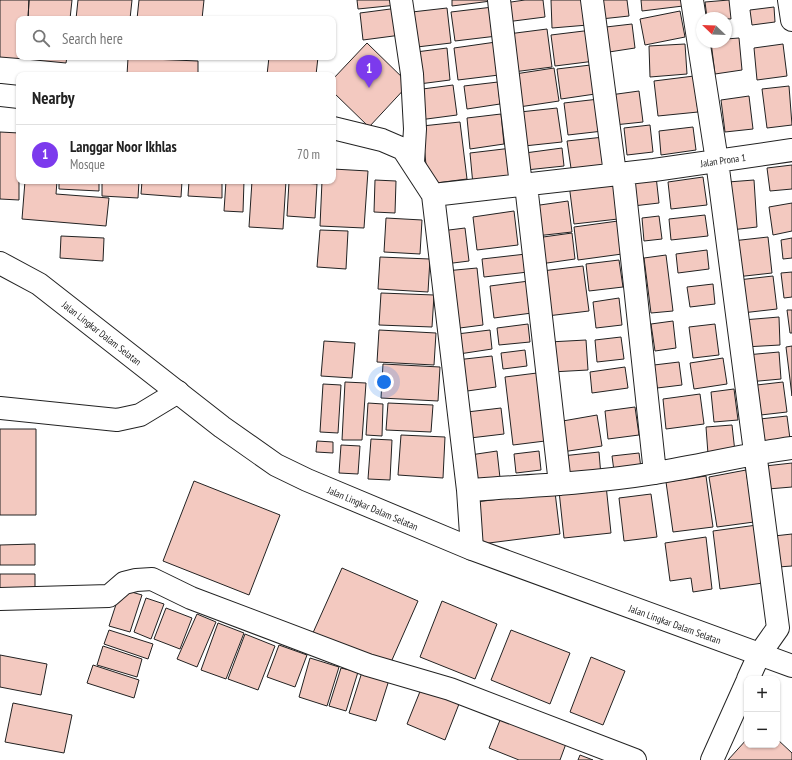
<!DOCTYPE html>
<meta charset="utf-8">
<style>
:root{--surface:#fff;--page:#f6f6f6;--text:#222;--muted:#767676;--line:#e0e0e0;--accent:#7c3aed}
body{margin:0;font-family:"PT Sans Narrow",sans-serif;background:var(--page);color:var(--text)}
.controls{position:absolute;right:12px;bottom:12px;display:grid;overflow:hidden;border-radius:8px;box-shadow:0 1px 3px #0004}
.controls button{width:36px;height:36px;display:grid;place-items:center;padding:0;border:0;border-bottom:1px solid var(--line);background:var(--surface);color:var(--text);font:20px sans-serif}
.compass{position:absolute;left:696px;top:12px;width:36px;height:36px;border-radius:50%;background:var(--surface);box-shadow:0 1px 3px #0004;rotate:293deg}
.you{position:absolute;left:384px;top:382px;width:14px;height:14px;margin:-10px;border:3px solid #fff;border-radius:50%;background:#1a73e8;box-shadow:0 0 0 6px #1a73e833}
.badge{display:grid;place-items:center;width:26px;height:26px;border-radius:50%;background:var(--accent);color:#fff;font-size:13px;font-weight:700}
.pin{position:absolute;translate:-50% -33px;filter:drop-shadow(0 1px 2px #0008)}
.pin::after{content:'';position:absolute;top:21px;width:14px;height:12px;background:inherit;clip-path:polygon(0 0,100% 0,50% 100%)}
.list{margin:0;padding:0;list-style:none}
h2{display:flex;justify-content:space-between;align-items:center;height:52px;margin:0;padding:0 16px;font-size:17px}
h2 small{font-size:13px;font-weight:400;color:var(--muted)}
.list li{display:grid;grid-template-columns:26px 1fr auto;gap:12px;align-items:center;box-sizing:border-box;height:60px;padding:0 16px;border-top:1px solid var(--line)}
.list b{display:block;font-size:15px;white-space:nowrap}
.list p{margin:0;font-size:13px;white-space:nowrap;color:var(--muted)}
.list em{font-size:13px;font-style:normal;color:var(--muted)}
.icon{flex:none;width:22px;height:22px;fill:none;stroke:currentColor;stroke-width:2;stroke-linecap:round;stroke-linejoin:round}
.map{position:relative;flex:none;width:792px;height:760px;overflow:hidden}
.search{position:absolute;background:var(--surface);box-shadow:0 1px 3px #0004;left:16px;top:16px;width:320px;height:44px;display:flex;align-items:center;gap:10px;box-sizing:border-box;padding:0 14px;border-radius:8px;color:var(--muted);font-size:15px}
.panel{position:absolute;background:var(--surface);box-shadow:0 1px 3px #0004;left:16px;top:72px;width:320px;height:112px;border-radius:8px}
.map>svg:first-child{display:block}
.building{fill:#f3c9c0;stroke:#222}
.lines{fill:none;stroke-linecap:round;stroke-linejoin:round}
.street-casing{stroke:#222;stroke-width:24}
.primary-casing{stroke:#222;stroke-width:24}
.street{stroke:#fff;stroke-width:22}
.primary{stroke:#fff;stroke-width:22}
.labels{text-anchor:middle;stroke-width:3;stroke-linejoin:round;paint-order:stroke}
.street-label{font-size:10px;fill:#222;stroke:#fff}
</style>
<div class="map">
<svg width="792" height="760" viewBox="0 0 792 760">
<rect width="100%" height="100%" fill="#fff"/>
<path class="building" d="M0,0h29l-1,19h-9v38h6v2l-25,-2z
M29,0h43l-2,19h-42z
M78,0h54l-2,19h-54z
M139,0h65l-2,19h-65z
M357,0h39l1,5 -39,4z
M452,0h39v1l-39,5z
M525,0h18l2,17 -39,5 -2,-19z
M551,0h35l2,25 -36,3z
M599,0h28l2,16 -28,3z
M641,0h41l1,6 -41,5z
M729,0l2,19 -24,-1 -2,-16z
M493,7l4,29 -42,5 -4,-29z
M774,7l1,15 -23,3 -2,-15z
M398,8l3,27 -38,5 -3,-27z
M447,8l4,35 -34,4 -5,-35z
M680,11l5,26 -40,8 -5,-26z
M632,24l3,24 -26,4 -3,-25z
M547,29l5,38 -39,5 -5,-38z
M592,30l3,31 -40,5 -4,-31z
M739,38l3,32 -27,4 -4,-32h15v-3z
M496,42l3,33 -41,5 -4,-32z
M367,43l42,41 -40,43 -36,-35v-13z
M685,44l2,30 -37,3 -1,-31z
M783,44l4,32 -30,4 -3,-32z
M447,48l3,32 -31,4 -3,-32z
M25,57h42l-1,6 -41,-4z
M269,57h49l-2,18h-49z
M128,58l70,3v14h-71z
M599,64l3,29 -41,6 -4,-30z
M554,68l5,33 -40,6 -4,-33z
M694,76l4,36 -40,4 -4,-35z
M498,82l2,22 -33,5 -3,-23z
M453,85l4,30 -38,5 -4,-30z
M789,86l3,39 -25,3 -5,-39z
M639,91l4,31 -29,3 -4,-30z
M749,96l4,33 -28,3 -4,-32z
M599,99l4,32 -35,4 -4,-32z
M557,108l5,34 -38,4 -4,-34z
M501,114l3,30 -34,5 -3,-31z
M460,122l7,57 -39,5 -6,-58z
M650,125l3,27 -26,3 -3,-27z
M693,127l3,23 -35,5 -2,-24z
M0,132l19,1v67l-19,-1z
M604,137l5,33 -37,5 -5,-34z
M512,148l4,32 -43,5 -3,-32z
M562,148l2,18 -38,4 -1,-17z
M792,165v24l-22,2 -3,-23z
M333,169l35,2 -4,57 -44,-2 2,-45h11z
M656,176l3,27 -26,3 -3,-26z
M703,177l4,28 -36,4 -3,-27z
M614,179l4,40 -44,5 -5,-40z
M375,180l21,1 -1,32 -21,-1z
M754,180l3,47 -26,3 -3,-48z
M25,181h32l-1,13 53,4 -3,28 -84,-7z
M59,181h40v10l-40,-2z
M102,181h37l-1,17 -36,-2z
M142,181h40l-1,16 -40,-3z
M189,181h33v17l-34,-2z
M226,181h18l-1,31 -19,-1z
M252,181h34l-3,48 -34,-2z
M289,182l28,2 -2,34 -28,-2z
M568,201l4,31 -36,4 -3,-30z
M792,203v28l-19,4 -4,-28z
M514,211l4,34 -41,5 -4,-33z
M705,215l3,21 -37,4 -2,-21z
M659,216l3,23 -18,2 -2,-23z
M386,218l36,2 -2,34 -36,-2z
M618,221l4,33 -44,6 -4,-33z
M465,228l4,33 -24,3 -4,-33z
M320,230l28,1 -2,38 -29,-2z
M572,233l3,26 -35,5 -4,-26z
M61,236l43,2 -1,23 -43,-3z
M768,237l4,36 -36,4 -4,-36z
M792,238v20l-9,1 -2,-19z
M707,250l2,19 -31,4 -2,-19z
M526,254l2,18 -44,5 -2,-18z
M666,255l7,56 -22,2 -7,-55z
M380,257l50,2 -2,33 -50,-3z
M619,260l4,27 -34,4 -3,-27z
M583,266l6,45 -42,5 -5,-45z
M477,268l6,57 -31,4 -7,-58z
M792,272v25l-8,1 -3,-25z
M773,276l4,33 -35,4 -4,-33z
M529,281l3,32 -38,5 -4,-32z
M713,284l2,20 -25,3 -3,-20z
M381,293l53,2 -2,32 -53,-2z
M619,298l3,27 -26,3 -3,-26z
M787,310h5v23h-2z
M779,317l1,28 -35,2 -2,-27z
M673,321l3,27 -21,3 -4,-27z
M528,324l2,18 -31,3 -2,-17z
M715,324l4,31 -26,3 -4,-31z
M379,330l57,3 -2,32 -57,-3z
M490,330l2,19 -33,5 -2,-20z
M621,337l3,22 -27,3 -2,-22z
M586,340l2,30 -37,2 -2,-30z
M324,341l31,2 -3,35 -31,-2z
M792,346v50l-6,-49z
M525,350l2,16 -24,3 -2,-16z
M779,352l2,27 -33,3 -2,-27z
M492,356l4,31 -36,5 -4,-32z
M723,358l4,26 -33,5 -4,-26z
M679,362l3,23 -25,3 -3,-23z
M383,364l57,3 -2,34 -57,-3z
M625,367l3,21 -36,5 -2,-21z
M537,373l8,68 -32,4 -8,-68z
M345,382l21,1 -4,57h-20z
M783,382l4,30 -35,4 -4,-30z
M323,384l18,1 -3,48 -18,-1z
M734,389l4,31 -24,2 -3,-30z
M700,394l4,30 -38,5 -3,-30z
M368,403l15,1 -1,32 -16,-1z
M388,403l45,2 -2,27 -45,-2z
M635,407l4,28 -31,4 -3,-28z
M501,408l3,26 -34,4 -3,-26z
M597,415l5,31 -40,6 -5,-30z
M787,416l3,23 -28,3 -2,-23z
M732,425l3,27 -27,2 -2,-27z
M0,429h36v86h-36z
M401,435l44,2 -2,41 -45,-3z
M371,439l21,1 -2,40 -22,-1z
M317,441l16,1v11l-17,-1z
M341,445l19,1 -2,28 -19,-1z
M497,451l3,27 -27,3 -3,-26z
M539,451l2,19 -25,3 -2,-19z
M599,452l2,24 -37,4 -2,-24z
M639,453l2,15 -27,3 -2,-15z
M792,463v24l-24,2 -3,-23z
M746,470l8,52 -37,5 -8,-50z
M706,476l7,51 -40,5 -7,-50z
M194,481l86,34 -31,80 -86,-34z
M606,485l5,48 -47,5 -5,-47z
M555,492l5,42 -79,10 -5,-42z
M651,494l6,43 -33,4 -5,-43z
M757,525l6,58 -43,6 -7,-58z
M792,534v32l-14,1 -4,-31z
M706,537l6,52 -19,3 -2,-14 -21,3 -5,-38z
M35,544v21h-35v-20z
M342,568l76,33 -30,68 -76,-34z
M0,574h35v23h-35z
M121,589l21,6 -12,37 -21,-6z
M146,598l18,6 -13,35 -17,-7z
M442,601l55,23 -22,55 -55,-22z
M166,608l26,10 -12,31 -26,-10z
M197,614l19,8 -19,45 -20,-8z
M218,623l26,10 -18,46 -25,-9z
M109,630l44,14 -5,15 -44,-15z
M511,630l59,23 -20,51 -59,-24z
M245,634l30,12 -17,44 -30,-11z
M279,645l28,10 -12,32 -28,-10z
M103,646l39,13 -5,18 -40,-12z
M0,655l47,9 -6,31 -41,-8z
M591,657l34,14 -22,54 -33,-13z
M310,658l29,9 -12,39 -28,-9z
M93,665l46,15 -5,18 -47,-15z
M341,668l17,4 -12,39 -17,-5z
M362,672l27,8 -13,41 -27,-8z
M421,689l38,15 -14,36 -38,-16z
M13,703l59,12 -8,38 -59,-11z
M502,715l65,26 -7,19h-41l-30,-12z
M747,739v6h30v-6l15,14v7h-64z
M580,755l13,5h-15z"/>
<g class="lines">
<defs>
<path id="street" d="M401,0l11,74 3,55 -2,33
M499,0l22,185
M592,0l23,174
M692,0l25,161 61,467 -19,27 -11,24
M789,0l3,20
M0,95l19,2
M333,128l49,12 21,9 30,46 35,295 4,59
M623,174l32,299
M526,185l34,299
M433,195l221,-25 138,-20
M0,408l117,12 23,-5 38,-23
M468,490c62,-4 125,-7 187,-17 46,-7 91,-19 137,-25
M0,599l109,-3 15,-13 12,-3 16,-1 39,19 177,67 82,24 185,71
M712,760l35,-78"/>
<path id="primary" d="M0,263l39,21 183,143 54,38 31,15 165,69 320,117"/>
</defs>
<use href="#street" class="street-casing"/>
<use href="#primary" class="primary-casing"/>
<use href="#street" class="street"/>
<use href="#primary" class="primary"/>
</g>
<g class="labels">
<g class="street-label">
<text transform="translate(723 160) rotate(-8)" y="4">Jalan Prona 1</text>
<text transform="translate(102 333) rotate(38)" y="4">Jalan Lingkar Dalam Selatan</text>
<text transform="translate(373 508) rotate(23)" y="4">Jalan Lingkar Dalam Selatan</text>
<text transform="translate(675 624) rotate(20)" y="4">Jalan Lingkar Dalam Selatan</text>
</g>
</g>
</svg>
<div class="controls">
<button>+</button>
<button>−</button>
</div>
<svg class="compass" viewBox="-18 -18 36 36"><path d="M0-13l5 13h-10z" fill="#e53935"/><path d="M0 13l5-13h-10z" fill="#767676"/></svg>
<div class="you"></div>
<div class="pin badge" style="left:369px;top:88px">1</div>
<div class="search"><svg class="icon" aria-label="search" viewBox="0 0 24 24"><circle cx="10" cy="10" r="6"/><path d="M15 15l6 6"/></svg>Search here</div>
<section class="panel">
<h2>Nearby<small></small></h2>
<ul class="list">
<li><span class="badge">1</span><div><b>Langgar Noor Ikhlas</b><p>Mosque</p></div><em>70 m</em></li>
</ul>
</section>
</div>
